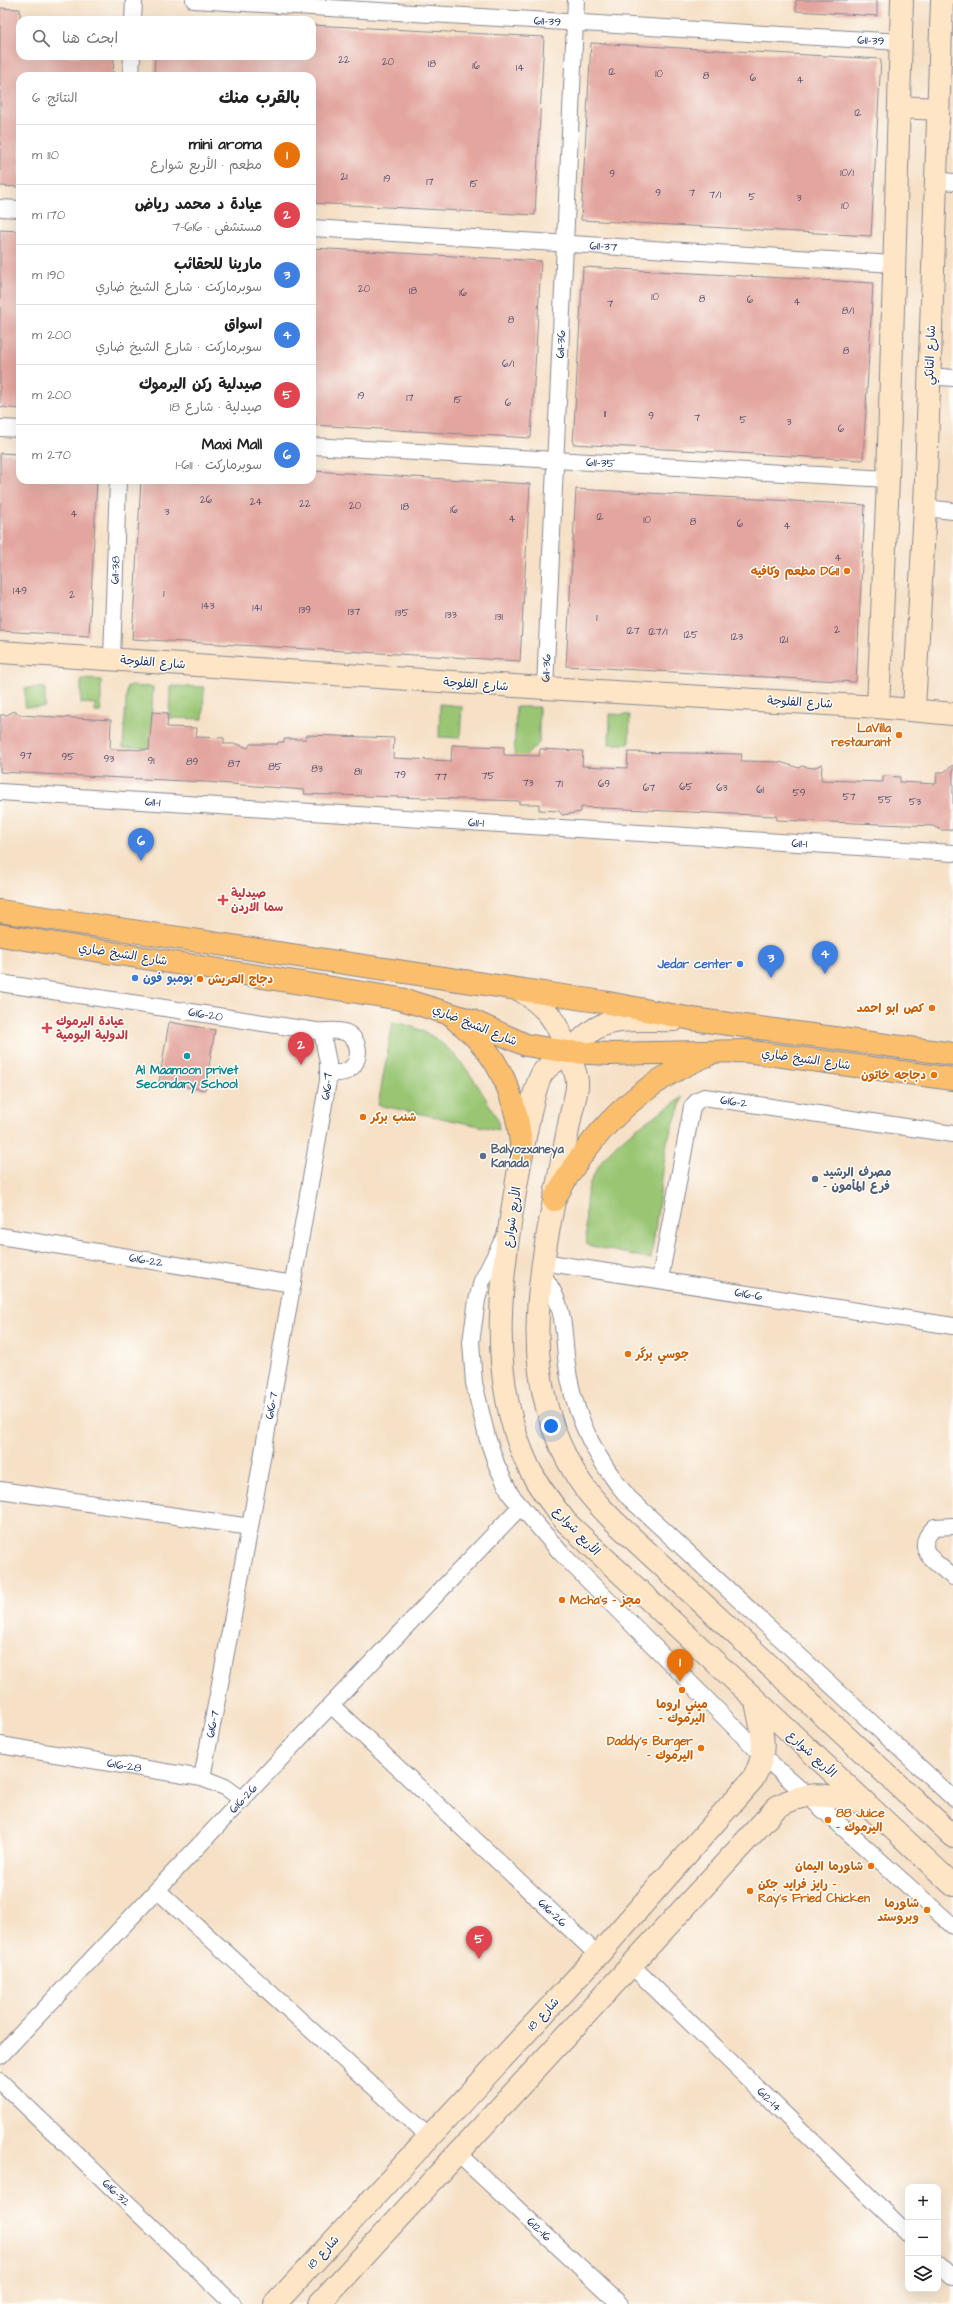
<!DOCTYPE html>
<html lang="ar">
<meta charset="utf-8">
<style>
:root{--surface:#fff;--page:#f2f2f2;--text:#222;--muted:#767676;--line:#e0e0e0;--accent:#7c3aed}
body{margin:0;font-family:"Architects Daughter","Playpen Sans Arabic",sans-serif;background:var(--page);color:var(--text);direction:rtl}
.controls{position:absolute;right:12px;bottom:12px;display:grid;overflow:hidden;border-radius:8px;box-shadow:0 4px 16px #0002}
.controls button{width:36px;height:36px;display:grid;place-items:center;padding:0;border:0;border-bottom:1px solid var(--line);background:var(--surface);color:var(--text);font:20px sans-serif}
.you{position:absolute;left:551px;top:1426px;width:14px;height:14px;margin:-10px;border:3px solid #fff;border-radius:50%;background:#1a73e8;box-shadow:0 0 0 6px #1a73e833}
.badge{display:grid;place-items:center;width:26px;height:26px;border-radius:50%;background:var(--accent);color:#fff;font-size:13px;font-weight:700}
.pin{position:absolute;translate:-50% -33px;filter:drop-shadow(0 1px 2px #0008)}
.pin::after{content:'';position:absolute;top:21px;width:14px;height:12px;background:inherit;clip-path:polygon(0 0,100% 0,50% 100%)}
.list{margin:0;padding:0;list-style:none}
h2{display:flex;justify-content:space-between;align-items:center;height:52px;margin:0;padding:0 16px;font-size:17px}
h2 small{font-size:13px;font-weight:400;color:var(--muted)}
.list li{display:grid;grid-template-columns:26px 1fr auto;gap:12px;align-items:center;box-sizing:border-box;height:60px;padding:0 16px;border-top:1px solid var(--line)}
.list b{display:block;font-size:15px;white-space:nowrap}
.list p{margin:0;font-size:13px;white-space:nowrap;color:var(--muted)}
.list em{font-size:13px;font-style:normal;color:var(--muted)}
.icon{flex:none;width:22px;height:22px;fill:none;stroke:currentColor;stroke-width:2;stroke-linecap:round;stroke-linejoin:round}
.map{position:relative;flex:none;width:953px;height:2304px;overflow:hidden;direction:ltr}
.search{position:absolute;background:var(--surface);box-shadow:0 4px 16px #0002;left:16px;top:16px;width:300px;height:44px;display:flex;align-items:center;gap:10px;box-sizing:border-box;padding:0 14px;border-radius:12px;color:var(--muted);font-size:15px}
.panel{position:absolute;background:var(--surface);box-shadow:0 4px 16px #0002;left:16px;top:72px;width:300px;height:412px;border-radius:12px;direction:rtl}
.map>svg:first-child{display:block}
.green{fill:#9ac673;stroke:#5a7a68}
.building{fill:#e3a69e}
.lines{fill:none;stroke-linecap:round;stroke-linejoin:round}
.street-casing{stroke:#888892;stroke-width:18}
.secondary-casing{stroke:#888892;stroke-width:24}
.primary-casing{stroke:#888892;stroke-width:24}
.street{stroke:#fff;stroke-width:16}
.secondary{stroke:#fde5c5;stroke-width:22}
.primary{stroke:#fabe6d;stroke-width:22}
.food-dot{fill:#e8710a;stroke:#fdfcf7;stroke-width:1.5}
.health-dot{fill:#e0444e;stroke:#fdfcf7;stroke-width:1.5}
.shop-dot{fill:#3f7fe0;stroke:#fdfcf7;stroke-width:1.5}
.culture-dot{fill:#0f9aa8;stroke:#fdfcf7;stroke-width:1.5}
.service-dot{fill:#5c6f8a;stroke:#fdfcf7;stroke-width:1.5}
.labels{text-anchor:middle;stroke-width:3;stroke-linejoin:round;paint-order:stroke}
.number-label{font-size:10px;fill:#4d4d6e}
.street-label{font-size:12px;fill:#1b2f5e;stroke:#fdfcf7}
.food-label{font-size:12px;font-weight:bold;fill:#c56008;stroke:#fdfcf7;text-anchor:end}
.health-label{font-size:12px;font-weight:bold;fill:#be3a42;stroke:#fdfcf7;text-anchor:start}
.shop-label{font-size:12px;font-weight:bold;fill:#366cbe;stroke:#fdfcf7;text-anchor:end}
.culture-label{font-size:12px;font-weight:bold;fill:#0d838f;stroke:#fdfcf7}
.service-label{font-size:12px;font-weight:bold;fill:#4e5e75;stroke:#fdfcf7;text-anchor:start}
</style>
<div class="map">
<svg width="953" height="2304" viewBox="0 0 953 2304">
<rect width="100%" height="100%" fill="#fdfcf7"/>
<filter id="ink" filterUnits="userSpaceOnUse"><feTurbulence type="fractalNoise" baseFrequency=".025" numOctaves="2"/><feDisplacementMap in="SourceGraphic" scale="8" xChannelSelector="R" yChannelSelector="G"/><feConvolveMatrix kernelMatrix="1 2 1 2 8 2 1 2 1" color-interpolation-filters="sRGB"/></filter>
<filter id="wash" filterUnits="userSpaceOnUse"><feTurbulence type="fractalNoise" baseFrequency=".012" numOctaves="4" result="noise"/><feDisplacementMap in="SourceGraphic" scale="16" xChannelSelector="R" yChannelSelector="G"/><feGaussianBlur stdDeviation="0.9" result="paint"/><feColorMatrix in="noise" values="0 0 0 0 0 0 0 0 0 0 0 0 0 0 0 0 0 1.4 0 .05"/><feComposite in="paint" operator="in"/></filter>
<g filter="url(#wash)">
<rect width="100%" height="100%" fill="#f6e0c6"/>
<path class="green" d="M81,679l20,1v32h-6v-8l-14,-1z
M127,686l26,1 -3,61 -27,-1z
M170,686l34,1 -1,32 -34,-1z
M25,688h20v19h-20z
M440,704l22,2 -2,32 -21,-1z
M516,707h23v36l-19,18h-6z
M610,714l20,1 -1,29h-20z
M393,1022c55,8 80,54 105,98l1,10 -121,-25z
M683,1097l-16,45 -16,117 -64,-14c-1,-17 -3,-38 1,-55 12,-45 59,-68 95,-93z"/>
<g id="blocks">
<path class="building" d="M796,0h81v16l-81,-5z
M0,8l20,1v47h94l-1,20h-93v111l-20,-1z
M312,25l232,12 -9,178 -223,-12v-127h-158l1,-20h157z
M591,43l290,16 -10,177 -290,-16z
M0,230l20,1v178l-20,-2z
M312,248l229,13 -10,177 -219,-13z
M583,267l290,16 -10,177 -290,-16z
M0,453l20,1v26h77l-8,156 -89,-5z
M312,471l218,13 -10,177 -388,-22 9,-159h171z
M576,489l289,16 -9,177 -290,-16z
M14,711l6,4 91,5 -1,29 39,1 3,-38 16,1 -1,14 30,1 -1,9 28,1v6h13l11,4 2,-4h28v-2h6v-3h22l1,-4 87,3 -1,20 58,3 1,-16 52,2v8l35,1 1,-7 43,2 -1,15 45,2 1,-16 114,2 -1,7 39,1 19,6 2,-2 12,2 9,-4 -1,16 62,2v-6l17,1v5l36,2 1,-12h7l9,-7v65h-12l-8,-4 -156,-6 -1,-4 -195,-9v5l-19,3 -3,-4 -20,-1v-6h-20v-3l-215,-7 1,-4 -99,-8 -206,-10v-57h7z
M169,1022l46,8 -10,60 -46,-8z"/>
</g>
</g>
<g filter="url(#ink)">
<use href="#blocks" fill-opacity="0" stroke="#888892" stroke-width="1"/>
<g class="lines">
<defs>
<g id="street">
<path id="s1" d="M194,0l707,42"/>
<path d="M133,20l1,-20"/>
<path d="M131,76l1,-20"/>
<path d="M935,180l18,2"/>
<path d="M0,208l20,1"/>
<path id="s2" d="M312,228l582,36"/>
<path d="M929,376l24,2"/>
<path d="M0,428l20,1"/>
<path id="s3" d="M312,446l576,33"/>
<path d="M925,508l28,3"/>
<path id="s4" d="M112,659l6,-179"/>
<path id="s5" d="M545,688l31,-688"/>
<path id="s6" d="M0,792l953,61"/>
<path id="s7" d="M0,983l316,48c9,1 19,-2 28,1 17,5 19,30 3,39 -6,3 -12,2 -18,2"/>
<path d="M506,1234l-24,47 -5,19 -6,42 3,41 13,54 10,29 14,29 50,58 202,203 190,170"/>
<path id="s8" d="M0,1236l293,48"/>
<path id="s9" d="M543,1262l410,64"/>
<path d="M542,1274c28,37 19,62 27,104 9,46 29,84 59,119l325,301"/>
<path id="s10" d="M660,1279l32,-172 5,-6 7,-4 249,37"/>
<path d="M0,1490l250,37"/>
<path d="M953,1526l-18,1c-24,22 0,35 18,50"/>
<path d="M331,1705l189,-198"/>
<path id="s11" d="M0,1745l202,33 23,9 18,13"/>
<path id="s12" d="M202,1778l48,-251 78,-446v-18l-6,-31"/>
<path id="s13" d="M631,1965l277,269"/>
<path d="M0,2056l157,-166"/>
<path id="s14" d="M0,2081l233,223"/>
<path id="s15" d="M429,2137l-272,-247 174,-185 267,250"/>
<path id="s16" d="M457,2153l163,151"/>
<path d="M938,2263l15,14"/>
</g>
<path id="secondary" d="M900,107l38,2
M0,652l545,36 333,19 75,7
M878,707l10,-228 14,-479
M914,709l11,-201 17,-508
M520,990c28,18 37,31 48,63 3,9 8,18 9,28 1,11 -4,23 -6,33 -4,21 -8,41 -12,62 -21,103 -42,204 17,299 10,17 24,32 38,46l339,315
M674,1020c-23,1 -53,-3 -74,6 -12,5 -22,18 -31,26 -8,6 -18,11 -25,19 -11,12 -20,74 -24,92 -17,101 -37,208 9,305 10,20 23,36 37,54l387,363
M275,2304l323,-349 155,-176c16,-27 9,-48 3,-77
M319,2304l458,-497c32,-19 53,-11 87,-4"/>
<path id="primary" d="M0,911l603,91 89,17 261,35
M0,935l401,64 69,21 56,25 42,7 42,2 135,-3 208,28
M457,1021c44,33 61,80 65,133
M554,1200c35,-66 85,-117 154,-145"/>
</defs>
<use href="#street" class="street-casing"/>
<use href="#secondary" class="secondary-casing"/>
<use href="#primary" class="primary-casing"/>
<use href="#street" class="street"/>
<use href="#secondary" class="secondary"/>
<use href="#primary" class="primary"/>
</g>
</g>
<g class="food-dot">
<circle cx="847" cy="571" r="4"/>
<circle cx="899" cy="735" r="4"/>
<circle cx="200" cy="979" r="4"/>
<circle cx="932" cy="1008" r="4"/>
<circle cx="934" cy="1075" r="4"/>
<circle cx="363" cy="1117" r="4"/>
<circle cx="628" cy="1354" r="4"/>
<circle cx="562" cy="1600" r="4"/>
<circle cx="682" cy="1690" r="4"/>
<circle cx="701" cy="1748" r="4"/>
<circle cx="828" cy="1820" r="4"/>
<circle cx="871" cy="1866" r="4"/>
<circle cx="750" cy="1891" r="4"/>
<circle cx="927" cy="1910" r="4"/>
</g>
<g class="health-dot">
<path d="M221 894h4v4h4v4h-4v4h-4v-4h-4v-4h4z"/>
<path d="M45 1022h4v4h4v4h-4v4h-4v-4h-4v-4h4z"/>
</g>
<g class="shop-dot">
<circle cx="740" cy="964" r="4"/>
<circle cx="135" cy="978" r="4"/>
</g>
<circle class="culture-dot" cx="187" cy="1056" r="4"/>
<g class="service-dot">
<circle cx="483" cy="1156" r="4"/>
<circle cx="815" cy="1179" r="4"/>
</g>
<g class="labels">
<g class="number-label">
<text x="344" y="63">22</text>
<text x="388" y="65">20</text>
<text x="432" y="67">18</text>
<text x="476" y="69">16</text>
<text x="520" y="71">14</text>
<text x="612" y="75">12</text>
<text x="659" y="77">10</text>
<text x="706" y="79">8</text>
<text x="753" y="81">6</text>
<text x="800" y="83">4</text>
<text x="858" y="116">12</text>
<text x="847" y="176">10/1</text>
<text x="612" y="177">9</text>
<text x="344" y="180">21</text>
<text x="387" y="182">19</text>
<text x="430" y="185">17</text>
<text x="474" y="187">15</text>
<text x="658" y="196">9</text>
<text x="692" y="196">7</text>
<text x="715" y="198">7/1</text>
<text x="752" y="200">5</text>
<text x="799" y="201">3</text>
<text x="845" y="209">10</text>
<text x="364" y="292">20</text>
<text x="413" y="294">18</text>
<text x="463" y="296">16</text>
<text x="655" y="300">10</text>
<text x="702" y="302">8</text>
<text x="750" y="303">6</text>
<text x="797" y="305">4</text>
<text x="610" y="307">7</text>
<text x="848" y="314">8/1</text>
<text x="511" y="323">8</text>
<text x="846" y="354">8</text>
<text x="508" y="367">6/1</text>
<text x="361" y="399">19</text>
<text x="410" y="401">17</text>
<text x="458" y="403">15</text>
<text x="508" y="406">6</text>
<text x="605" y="417">11</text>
<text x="651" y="419">9</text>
<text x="697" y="421">7</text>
<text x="743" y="423">5</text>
<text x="789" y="425">3</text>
<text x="841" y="432">6</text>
<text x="206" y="503">26</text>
<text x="256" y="505">24</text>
<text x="305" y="507">22</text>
<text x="355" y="509">20</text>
<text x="405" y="510">18</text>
<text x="454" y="513">16</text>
<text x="167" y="515">3</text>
<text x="74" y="517">4</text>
<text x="600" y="520">12</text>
<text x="512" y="522">4</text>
<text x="647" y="523">10</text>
<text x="693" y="525">8</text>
<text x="740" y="527">6</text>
<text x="787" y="529">4</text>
<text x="838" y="561">4</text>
<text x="20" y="594">149</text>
<text x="164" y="597">1</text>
<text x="72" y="598">2</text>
<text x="208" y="609">143</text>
<text x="257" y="611">141</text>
<text x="305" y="613">139</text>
<text x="354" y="615">137</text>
<text x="402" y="616">135</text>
<text x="451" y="618">133</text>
<text x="499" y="620">131</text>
<text x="597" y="621">1</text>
<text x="837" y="633">2</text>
<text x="633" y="634">127</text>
<text x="658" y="635">127/1</text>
<text x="691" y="638">125</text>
<text x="737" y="640">123</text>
<text x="784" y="643">121</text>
<text x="26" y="759">97</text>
<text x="68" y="760">95</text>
<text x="109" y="762">93</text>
<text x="151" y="764">91</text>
<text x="192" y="765">89</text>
<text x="234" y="767">87</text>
<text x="275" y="770">85</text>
<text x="317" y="772">83</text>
<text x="358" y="775">81</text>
<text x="400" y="778">79</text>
<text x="488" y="779">75</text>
<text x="441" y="780">77</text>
<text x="528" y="786">73</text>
<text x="559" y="787">71</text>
<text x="604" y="787">69</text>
<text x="686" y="790">65</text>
<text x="649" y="791">67</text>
<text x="722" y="791">63</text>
<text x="760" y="793">61</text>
<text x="799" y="796">59</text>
<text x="849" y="800">57</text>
<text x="885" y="803">55</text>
<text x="915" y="805">53</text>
</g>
<g class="street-label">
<text dy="4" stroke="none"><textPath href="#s1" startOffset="354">611-39</textPath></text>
<text dy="4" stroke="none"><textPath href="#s1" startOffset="678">611-39</textPath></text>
<text dy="4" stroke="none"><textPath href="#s2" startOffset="292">611-37</textPath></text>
<text dy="4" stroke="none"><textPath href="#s5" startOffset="344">611-36</textPath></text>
<text transform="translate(930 355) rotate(-88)" y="4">شارع التانكي</text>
<text dy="4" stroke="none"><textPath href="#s3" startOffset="289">611-35</textPath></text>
<text dy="4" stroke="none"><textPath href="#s4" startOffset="89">611-38</textPath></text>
<text transform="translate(153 662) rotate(4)" y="4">شارع الفلوجة</text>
<text dy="4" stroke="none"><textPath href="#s5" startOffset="20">611-36</textPath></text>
<text transform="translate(476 684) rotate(4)" y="4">شارع الفلوجة</text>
<text transform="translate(800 702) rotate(3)" y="4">شارع الفلوجة</text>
<text dy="4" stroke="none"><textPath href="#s6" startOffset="153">611-1</textPath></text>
<text dy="4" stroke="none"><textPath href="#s6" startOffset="477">611-1</textPath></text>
<text dy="4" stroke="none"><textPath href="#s6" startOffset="801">611-1</textPath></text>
<text transform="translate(123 954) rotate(9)" y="4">شارع الشيخ ضاري</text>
<text dy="4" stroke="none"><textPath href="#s7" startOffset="208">616-20</textPath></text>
<text transform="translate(475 1025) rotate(22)" y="4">شارع الشيخ ضاري</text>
<text transform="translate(806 1059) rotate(8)" y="4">شارع الشيخ ضاري</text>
<text dy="4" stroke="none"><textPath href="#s12" startOffset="703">616-7</textPath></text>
<text dy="4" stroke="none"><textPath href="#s10" startOffset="221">616-2</textPath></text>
<text transform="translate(512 1217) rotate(-81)" y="4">الأربع شوارع</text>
<text dy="4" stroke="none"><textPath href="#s8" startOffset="148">616-22</textPath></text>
<text dy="4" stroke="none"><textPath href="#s9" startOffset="208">616-6</textPath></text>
<text dy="4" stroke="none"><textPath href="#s12" startOffset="379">616-7</textPath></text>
<text transform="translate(577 1531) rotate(47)" y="4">الأربع شوارع</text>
<text dy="4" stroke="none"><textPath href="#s12" startOffset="55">616-7</textPath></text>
<text transform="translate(812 1754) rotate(43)" y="4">الأربع شوارع</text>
<text dy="4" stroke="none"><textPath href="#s11" startOffset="126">616-28</textPath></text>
<text dy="4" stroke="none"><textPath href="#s15" startOffset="493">616-26</textPath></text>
<text dy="4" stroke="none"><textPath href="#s15" startOffset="925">616-26</textPath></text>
<text transform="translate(543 2014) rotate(-47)" y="4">شارع 18</text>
<text dy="4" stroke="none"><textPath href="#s13" startOffset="193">612-14</textPath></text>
<text dy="4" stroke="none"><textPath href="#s14" startOffset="161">616-32</textPath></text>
<text dy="4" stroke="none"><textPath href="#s16" startOffset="112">612-16</textPath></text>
<text transform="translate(323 2252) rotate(-47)" y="4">شارع 18</text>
</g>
<g class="food-label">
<text x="839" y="575">مطعم وكافيه D611</text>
<text x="891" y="732">LaVilla<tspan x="891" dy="14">restaurant</tspan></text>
<text x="208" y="983" text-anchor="start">دجاج العريش</text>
<text x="924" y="1012">كص ابو احمد</text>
<text x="926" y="1079">دجاجه خاتون</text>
<text x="371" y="1121" text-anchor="start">شنب بركر</text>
<text x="636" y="1358" text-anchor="start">جوسي برگر</text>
<text x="570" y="1604" text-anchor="start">Mcha’s - مجز</text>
<text x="682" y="1708" text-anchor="middle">ميني اروما<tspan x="682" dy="14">- اليرموك</tspan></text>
<text x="693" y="1745">Daddy's Burger<tspan x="693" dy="14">- اليرموك</tspan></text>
<text x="836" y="1817" text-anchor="start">88 Juice<tspan x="836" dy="14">- اليرموك</tspan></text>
<text x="863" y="1870">شاورما اليمان</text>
<text x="758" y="1888" text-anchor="start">رايز فرايد جكن -<tspan x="758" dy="14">Ray's Fried Chicken</tspan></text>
<text x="919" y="1907">شاورما<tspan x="919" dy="14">وبروستد</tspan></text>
</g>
<g class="health-label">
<text x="231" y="897">صيدلية<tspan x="231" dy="14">سما الاردن</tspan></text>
<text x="56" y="1025">عيادة اليرموك<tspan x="56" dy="14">الدولية اليومية</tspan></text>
</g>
<g class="shop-label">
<text x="732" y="968">Jedar center</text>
<text x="143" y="982" text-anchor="start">بومبو فون</text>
</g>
<g class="culture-label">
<text x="187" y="1074">Al Maamoon privet<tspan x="187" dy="14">Secondary School</tspan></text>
</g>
<g class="service-label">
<text x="491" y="1153">Balyozxaneya<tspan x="491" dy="14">Kanada</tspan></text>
<text x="823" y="1176">مصرف الرشيد<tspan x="823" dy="14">- فرع المأمون</tspan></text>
</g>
</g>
</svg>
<div class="controls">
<button>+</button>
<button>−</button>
<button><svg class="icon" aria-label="layers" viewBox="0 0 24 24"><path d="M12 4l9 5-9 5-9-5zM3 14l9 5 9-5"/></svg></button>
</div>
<div class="you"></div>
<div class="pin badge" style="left:680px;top:1682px;background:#e8710a">1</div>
<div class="pin badge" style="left:301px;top:1065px;background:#e0444e">2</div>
<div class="pin badge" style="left:771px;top:978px;background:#3f7fe0">3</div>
<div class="pin badge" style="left:825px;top:974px;background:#3f7fe0">4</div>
<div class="pin badge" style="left:479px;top:1959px;background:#e0444e">5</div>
<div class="pin badge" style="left:141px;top:861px;background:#3f7fe0">6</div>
<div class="search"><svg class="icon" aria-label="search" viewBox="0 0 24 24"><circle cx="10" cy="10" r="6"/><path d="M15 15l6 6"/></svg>ابحث هنا</div>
<section class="panel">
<h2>بالقرب منك<small>النتائج: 6</small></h2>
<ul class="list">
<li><span class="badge" style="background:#e8710a">1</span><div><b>mini aroma</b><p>مطعم · الأربع شوارع</p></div><em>110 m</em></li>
<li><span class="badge" style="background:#e0444e">2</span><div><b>عيادة د محمد رياض</b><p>مستشفى · 616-7</p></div><em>170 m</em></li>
<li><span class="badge" style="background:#3f7fe0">3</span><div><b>مارينا للحقائب</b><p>سوبرماركت · شارع الشيخ ضاري</p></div><em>190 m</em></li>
<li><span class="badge" style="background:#3f7fe0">4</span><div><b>اسواق</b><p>سوبرماركت · شارع الشيخ ضاري</p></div><em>200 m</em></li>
<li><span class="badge" style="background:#e0444e">5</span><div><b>صيدلية ركن اليرموك</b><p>صيدلية · شارع 18</p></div><em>200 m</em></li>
<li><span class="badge" style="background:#3f7fe0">6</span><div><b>Maxi Mall</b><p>سوبرماركت · 611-1</p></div><em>270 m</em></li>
</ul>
</section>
</div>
